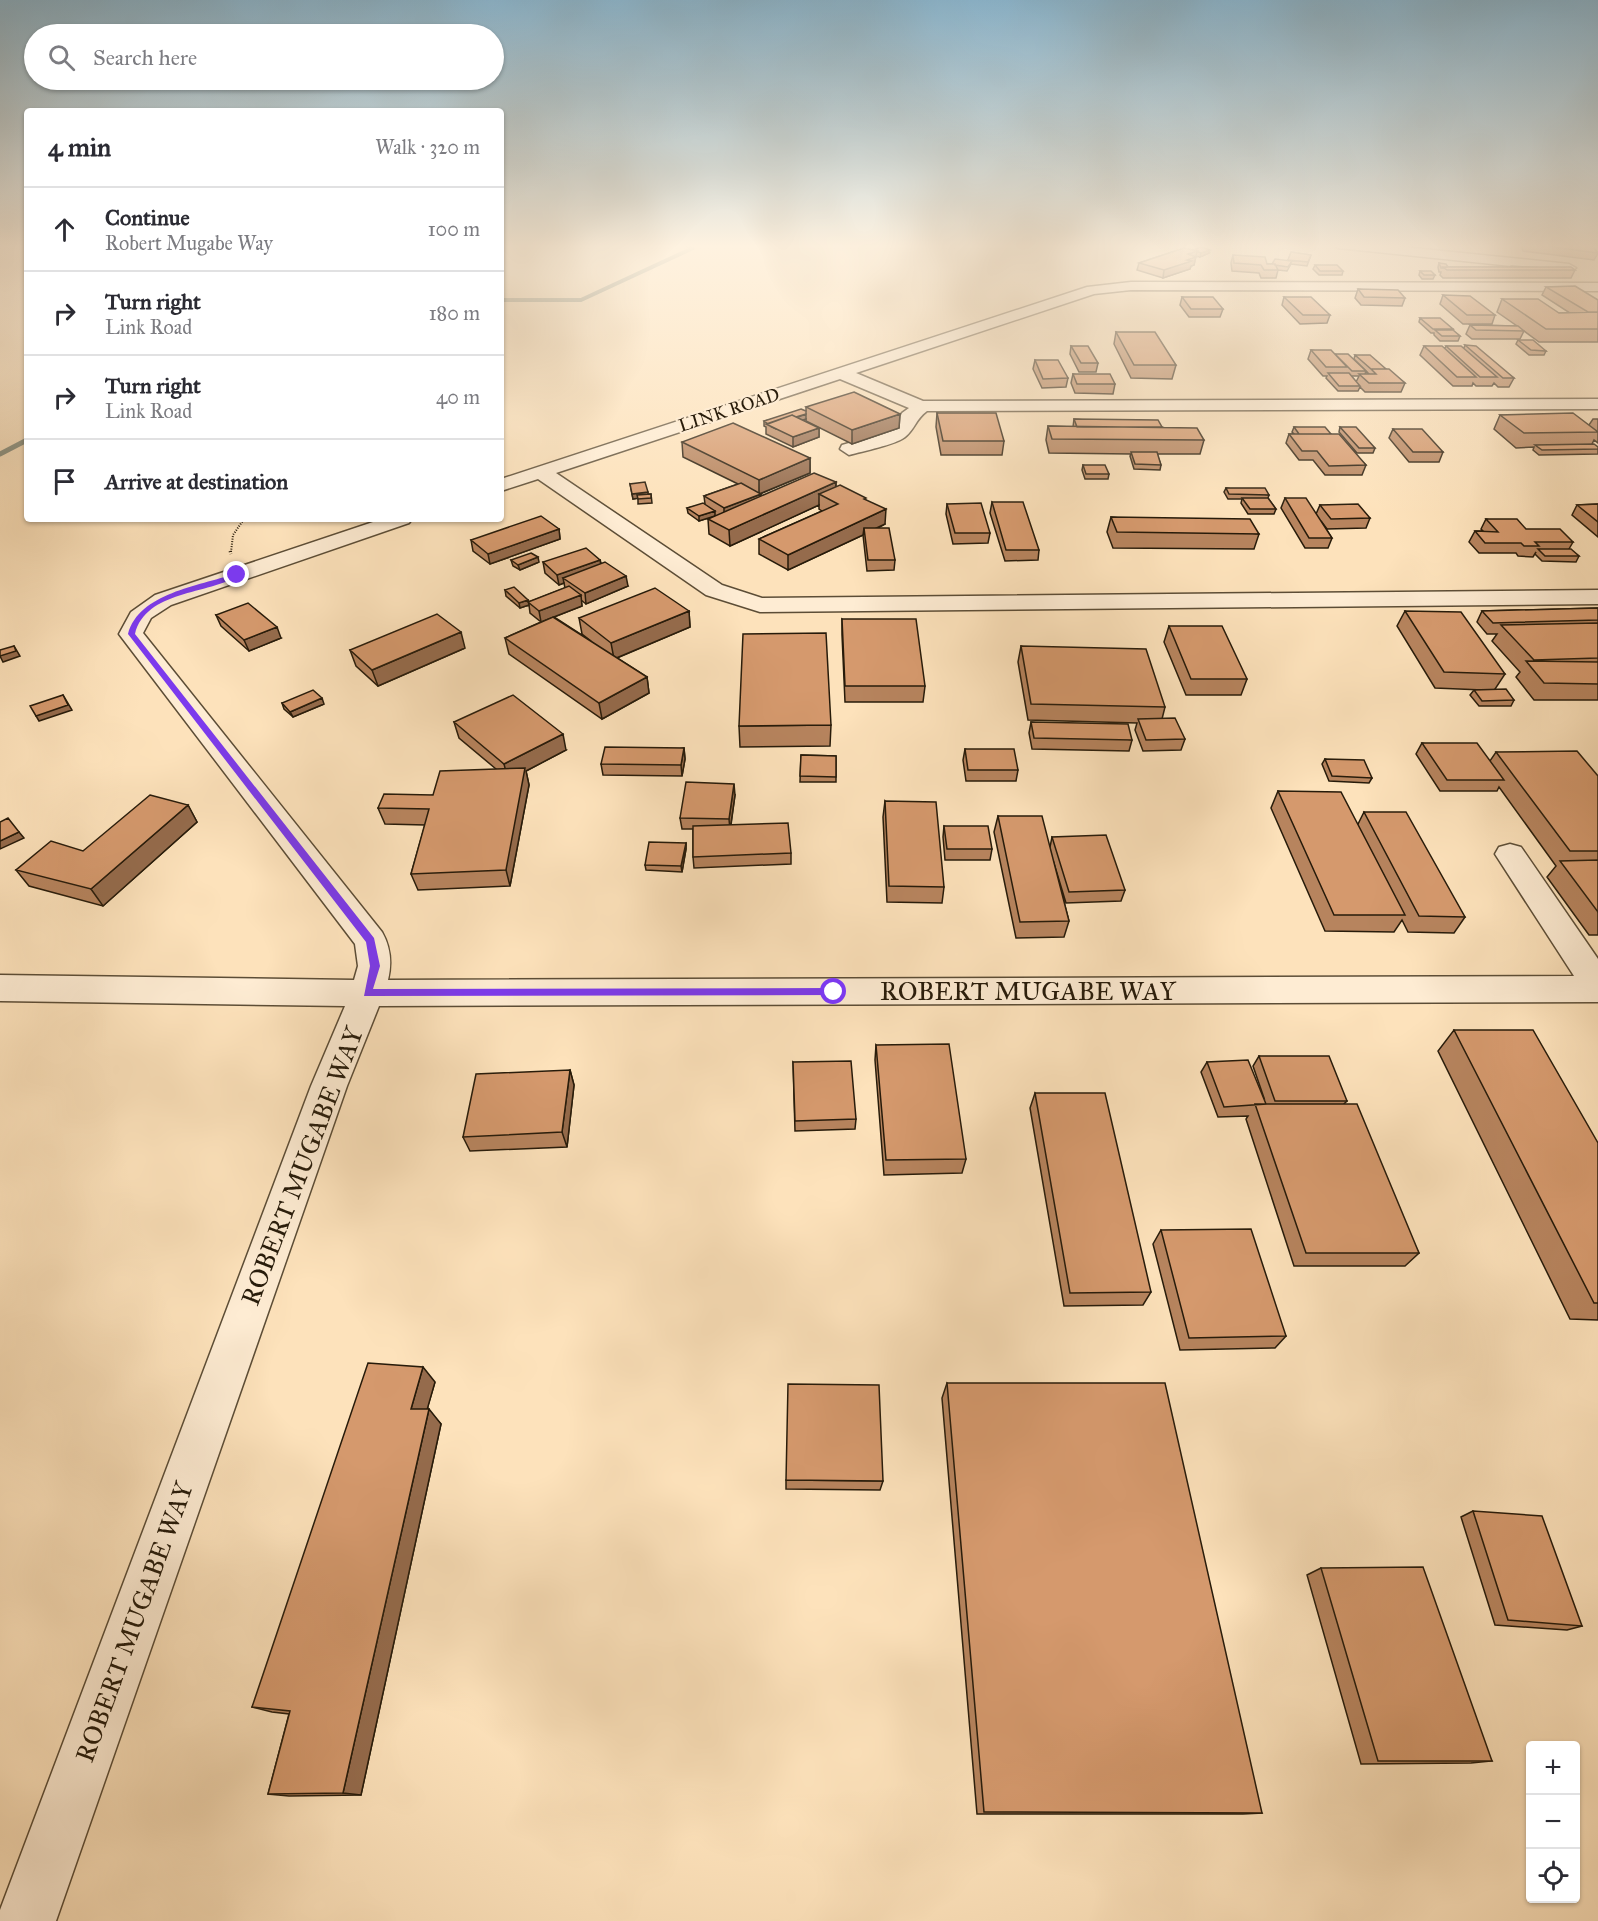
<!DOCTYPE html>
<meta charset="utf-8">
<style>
:root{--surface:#fff;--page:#f2f2f3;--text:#2b2b33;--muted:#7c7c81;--line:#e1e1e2}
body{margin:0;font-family:"IM FELL Great Primer",serif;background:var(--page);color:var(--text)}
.controls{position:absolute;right:18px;bottom:18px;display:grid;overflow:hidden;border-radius:6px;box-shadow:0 2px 4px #0004}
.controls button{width:54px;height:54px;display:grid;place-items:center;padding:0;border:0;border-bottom:2px solid var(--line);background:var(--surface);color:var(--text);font:30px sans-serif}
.stop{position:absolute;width:18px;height:18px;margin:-14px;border:4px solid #7c3aed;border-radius:50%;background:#fff}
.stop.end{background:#7c3aed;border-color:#fff;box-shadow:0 2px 6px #0008}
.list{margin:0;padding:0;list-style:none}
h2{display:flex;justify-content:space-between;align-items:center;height:78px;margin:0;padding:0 24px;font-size:26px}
h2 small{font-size:20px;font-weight:400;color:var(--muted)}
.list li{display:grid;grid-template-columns:39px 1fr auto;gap:18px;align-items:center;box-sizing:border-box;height:84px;padding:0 24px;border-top:2px solid var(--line)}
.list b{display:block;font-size:22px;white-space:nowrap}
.list p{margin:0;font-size:20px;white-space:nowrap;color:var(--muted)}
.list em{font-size:20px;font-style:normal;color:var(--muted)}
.icon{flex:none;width:33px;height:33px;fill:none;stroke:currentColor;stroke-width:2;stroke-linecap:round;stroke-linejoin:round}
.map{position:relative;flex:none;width:1598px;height:1921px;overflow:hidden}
.search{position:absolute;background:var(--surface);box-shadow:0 2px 4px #0004;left:24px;top:24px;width:480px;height:66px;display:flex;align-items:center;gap:15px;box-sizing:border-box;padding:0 21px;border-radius:33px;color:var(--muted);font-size:22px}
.panel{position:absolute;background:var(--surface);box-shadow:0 2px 4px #0004;left:24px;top:108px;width:480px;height:414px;border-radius:6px}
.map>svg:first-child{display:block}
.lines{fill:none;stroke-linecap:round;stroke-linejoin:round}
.stream-far1{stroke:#6f7c6e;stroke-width:4}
.stream{stroke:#6f7c6e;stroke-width:5}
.minor-casing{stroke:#5c4d36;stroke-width:3}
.path-far1{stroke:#271b0a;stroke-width:2;stroke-dasharray:1 1.5;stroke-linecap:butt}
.path{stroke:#271b0a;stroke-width:3;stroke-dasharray:1 2;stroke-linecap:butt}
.minor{fill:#feecd3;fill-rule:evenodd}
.wall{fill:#b7845e;stroke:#271b0a;stroke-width:1.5;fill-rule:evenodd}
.shaded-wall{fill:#956b4c;stroke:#271b0a;stroke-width:1.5}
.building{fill:#d5996d;stroke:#271b0a;stroke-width:1.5}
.route{fill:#7c3aed}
.labels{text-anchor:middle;stroke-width:4.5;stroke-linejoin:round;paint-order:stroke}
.far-street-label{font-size:18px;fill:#271b0a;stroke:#feecd3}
.near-street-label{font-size:26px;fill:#271b0a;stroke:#feecd3}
</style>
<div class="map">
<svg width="1598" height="1921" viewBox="0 0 1598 1921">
<rect width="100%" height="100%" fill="#fde2bb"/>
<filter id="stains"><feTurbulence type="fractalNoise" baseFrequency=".00333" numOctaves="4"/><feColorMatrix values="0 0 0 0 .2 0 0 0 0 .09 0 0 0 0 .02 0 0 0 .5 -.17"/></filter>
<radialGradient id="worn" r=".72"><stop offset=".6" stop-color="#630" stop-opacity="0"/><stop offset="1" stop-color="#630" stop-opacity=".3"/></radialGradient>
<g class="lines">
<path class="stream-far1" d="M501,300h80l112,-52 -9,-4"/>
<path class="stream" d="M0,454l27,-14"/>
<defs>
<path id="minor" d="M1332,244h43l194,20 7,4 -7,4 -231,-24z
M1131,282l467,1v8l-467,-1 -37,4 -238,79 67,28 675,-2v10l-671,2c-12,9 -12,18 -22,26 -10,8 -42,14 -56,18l-9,-6 2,-4 49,-14 11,-18 7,-5 -69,-29 -284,94 166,112 40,13 836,-8v14l-838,8 -54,-17 -168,-116 -37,12v-12l586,-192z
M382,519h30l-3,4 -238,82 -20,13 -8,15 239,299c9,16 10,31 6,48l1186,-4 -79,-122 4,-7 11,-3 11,3 77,112v43l-1219,4 -32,80 -291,835h-56v-11l311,-824 34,-80 -345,-5v-26l354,5 4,-14 -3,-22 -236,-310 12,-22 24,-17z"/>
</defs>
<use href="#minor" class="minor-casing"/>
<path class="path-far1" d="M231,552l2,-17 11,-16"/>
<path class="path" d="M230,551l1,3"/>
<use href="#minor" class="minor"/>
</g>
<path class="wall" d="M1521,244h70l7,9 -4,7 -71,-9z
M1184,248l25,5 -9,4 -4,-1 -2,9 -3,1 -1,3 -27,9 -26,-8 2,-7z
M1291,252l20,3 -4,11 -16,-2 -4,7 -9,-1 -2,8h-15l-2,-5 -27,-2 -1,-8 2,-8 34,9h5l16,-3z
M1439,263l9,4h62l1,-1 64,4 -4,8h-128l-3,-3 1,-3h-2l-1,-5z
M1315,265l28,6 -1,4h-23l-6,-6z
M1420,271l15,4 -2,4h-11l-3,-4z
M1546,287l52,13v42h-59l-15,-11 -4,8h-48l-6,-5 4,-9 47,1 -20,-14 5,-13 57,14h11l-28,-18z
M1358,289l47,9 -3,8 -41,-1 -6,-7z
M1443,295l52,20 -3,9h-29l-23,-20z
M1182,297l41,12 -3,8h-31l-9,-12z
M1284,297l46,18 -3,8 -27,1 -18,-19z
M1420,318l33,11 -1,1 8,6 -2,5h-18l-6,-6v-2h-3l-12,-11z
M1116,332l60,33 -4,14 -41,-1 -17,-34z
M1518,340l28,11 -2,4h-15l-13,-11z
M1465,345l49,33 -5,9h-11l-4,-4 -2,3h-16l-3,-3 -1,3h-19l-33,-31 4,-9 21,2 1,-2 18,2z
M1071,346l27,17 -2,9h-17l-9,-18z
M1311,350l24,4 31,17 -1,3h4l-15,-15 1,-4 31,14 19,14 -4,9h-36l-5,-5 -2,4h-20l-12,-13 1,-2h-4l-15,-17zM1351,376h8l-3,6z
M1035,360l33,18 -2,9 -24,1 -9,-19z
M1073,374l42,10 -2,10 -38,-1 -4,-10z
M806,407l94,7 -1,14 -47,16 -46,-23v-2l-4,1 17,8v9l-26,10 -27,-13v-7l-2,-1v-5l42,-10z
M937,413l67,28 -2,14h-61l-5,-28z
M1500,415l89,10 4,-6h5v24l-4,-3 -2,4 6,5v5l-59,1 -6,-5 1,-3 -18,1 -22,-19z
M1074,419l88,8 42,13 -4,14h-43l4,11 -1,5 -26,-1 -4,-13 1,-2 -82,-1 -3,-13 2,-14 25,1z
M1294,427l37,7 35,31 -4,10h-37l-12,-15h-14l-13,-17 3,-9h5l-2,-2z
M1340,427l35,21 -2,5h-16l-18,-21z
M1393,429l50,23 -4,10h-30l-20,-24z
M682,442l128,16v15l-50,21 1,2 75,-14v5l30,13 19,24 -7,4 17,32 -1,10 -27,1 -4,-36 -75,35 -29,-16v-15l63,-28 -3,-2v-4l-89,41 -21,-12 -1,-15 7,-3 -16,5 -11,-8 -1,-5 18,-4 -1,-8 34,-12 -55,-27z
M1083,465l26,9 -1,5h-23l-3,-9z
M630,484l18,10h3l1,9 -14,1v-6l-5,1z
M1226,488l43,7 -1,3 8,11 -2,5h-26l-7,-11 1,-4h-14l-4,-7z
M1285,498l31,16 4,-9 50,13 -4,10 -39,1 -6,-8 11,17 -4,10h-23l-24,-40z
M992,502l47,48 -1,10 -33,1 -15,-48z
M947,504l43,29 -2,10 -35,1 -7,-30z
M1598,504v33l-26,-22 5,-10z
M1111,517l148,17 -5,15 -141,-1 -6,-16z
M1486,519l87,23 -4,7 10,7 -3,6 -34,-1 -7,-7 1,-2 -3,5 -15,-1 -2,-3h-37l-10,-11 6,-11h8l-2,-2z
M559,529l1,10 -70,25 -17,-13 -2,-11z
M511,560l28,2 -19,8 -7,-4z
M600,560l1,3 27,23 -42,18 -5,-4 1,6 -28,11 37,24 -9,-7 -3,-16 110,-7 1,16 -73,31 30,19 2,16 -47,26 -93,-65 -4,-16 36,-16 -11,-9 -1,-8 -9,3 -14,-12 -1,-6 23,10 1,2 36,-14 -1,-5 -5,2 -14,-12 -2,-11z
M1598,608v92h-64l-18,-23 4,-5 -28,-31 5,-7h-10l-10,-12 5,-11z
M1405,611l100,63 -10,15 19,11 -3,6h-32l-9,-11 4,-5h9l-48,-2 -38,-62z
M216,615l65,23 -32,13 -28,-25z
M842,619l83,67 -2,16h-78l-3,-67z
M1169,626l78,53 -6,16h-55l-22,-53z
M1021,646l144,61 -3,12 23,20 -4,11 -38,1 -8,-21 2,-7 -109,-3 -10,-58z
M465,648l-87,38 -22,-20 -6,-16z
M282,703l42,1 -31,13 -9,-8z
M454,722l112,28 -40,21 3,14 -19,101 -92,4 -7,-16 14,-49 -40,-1 -7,-16 55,-13 63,-26 -37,-31z
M1031,722l101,18 -3,11 -97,-2 -3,-16z
M831,725l-1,21 -90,1 -1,-21z
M1422,743l68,18 6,-9 102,24v159h-9l-42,-58 9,-11 -57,-79 -2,4h-57l-24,-37z
M684,748l1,11 -3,17 -79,-1 -2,-11z
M965,749l53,21 -2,11h-50l-3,-21z
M801,755l35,1v26h-36z
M1325,759l47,19 -3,5 -40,-2 -7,-17z
M1278,791l80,33 6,-12 101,105 -11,16 -46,-1 -6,-12 -8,12 -69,-1 -54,-123z
M735,795l-4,30 60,28v11l-97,4 -1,-11v-28h-11l-2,-11z
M885,801l59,86 -2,16 -55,-1 -4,-85z
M188,805l9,17 -94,84 -74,-20 -13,-16 67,-19z
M998,816l52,31 2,-10 73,53 -4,11 -55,2 -13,-43 16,61 -5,16 -48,1 -22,-106z
M944,826l48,23 -2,11h-45l-2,-23z
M686,843v6l-4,23 -36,-2 -1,-5z
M1454,1030l144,113v177l-28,-1 -132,-268z
M876,1045l90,114 -4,14 -78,2 -9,-115z
M1259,1056l88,45 -3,3 75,149 -14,13h-111l-48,-147 2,-3 -30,1 -17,-45 6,-10 57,36 -11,-32z
M793,1062l63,57 -1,10 -60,2z
M570,1070l4,15 -7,62 -97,4 -7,-14z
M1035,1093l116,199 -8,13 -79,1 -34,-198z
M1161,1230l125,106 -11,12 -95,2 -27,-106z
M435,1382l-8,27 14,15 -80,371 -72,1 -21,-2 21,-80 -17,-2 -20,-5z
M947,1383l315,430 -19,1h-266l-35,-416z
M786,1480l97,1 -3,9 -94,-1z
M1473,1511l109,115 -15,4 -72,-5 -34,-108z
M1321,1568l171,193 -21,2 -110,1 -54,-189z"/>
<path class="shaded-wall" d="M1210,250l-1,3 -9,4 1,-4z
M1197,251l-3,14 -3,1 -1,3 -27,9 1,-8 24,-16z
M806,414v5l-30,10 -4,-2z
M900,414l-1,14 -47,16v-14z
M819,428v9l-26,10v-10z
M810,458v15l-51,21v-14z
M836,482l-1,15 -16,-3v11l-89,41 -1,-16z
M648,492v5l-15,2 -1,-5z
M761,494v10l-37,14v-10z
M886,509l-1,15 -21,10v-6l-1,7 -75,35v-15z
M715,511v5l-16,5v-5z
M559,529l1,10 -70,25 -2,-10z
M538,557l1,5 -19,8 -2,-5z
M600,560l2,10 -39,8 1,5 -5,2 -2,-10z
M626,576l2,10 -42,18 -1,-11z
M581,595l1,11 -41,16 -2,-11z
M528,600l1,5 -9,3 -1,-5z
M689,611l1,16 -76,32 -3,-16z
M277,627l4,11 -32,13 -5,-11z
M461,632l4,16 -87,38 -6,-16z
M14,646l6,10 -17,6 -3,-6z
M647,677l2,16 -47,26 -3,-16z
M63,695l9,15 -33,11 -3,-5z
M322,698l2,6 -31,13 -3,-5z
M563,734l3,16 -40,21 3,14 -19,101 -4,-16 2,-90 -4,-16z
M684,748l1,11 -3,17 -1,-11z
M734,784l1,11 -5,35 -1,-11z
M188,805l9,17 -94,84 -12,-17z
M19,832l5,6 -24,11v-8z
M686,843v6l-4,23 -1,-6z
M570,1070l4,15 -7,62 -5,-15z
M423,1367l12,15 -12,42 -12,-15z
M429,1409l12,15 -80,371 -18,-2z"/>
<path class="building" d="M1529,244h62l7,9z
M1201,247l9,3 -9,3 -8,-3z
M1184,248l13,3 -9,3 8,3 -9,3 5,1 -28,9 -25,-7z
M1291,252l20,3 -3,7 -20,-2z
M1233,255l32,2 2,7h8l3,6h-14l-3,-5 -27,-2z
M1275,259l17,2 -4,6 -13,-2v-1h-3z
M1439,263l7,1 2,3 -7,1z
M1315,265h22l6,6h-23z
M1443,267h128l4,3h-128z
M1420,271h11l4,4h-11z
M1575,286l23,14v12h-10l-42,-25z
M1358,289l40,1 7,8 -41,-1z
M1443,295l27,1 25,19h-28z
M1182,297h31l10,12h-32z
M1284,297h27l19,18h-27z
M1502,299h36l21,14 39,-1v17h-52z
M1420,318h20l13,11h-20z
M1470,325l48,1 6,5 -48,-1z
M1435,330h18l7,6h-18z
M1116,332h39l21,33h-42z
M1518,340h15l13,11 -15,-1z
M1465,345l11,1 38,32h-11z
M1071,346h17l10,17h-17z
M1424,346h18l34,31h-19z
M1446,346h15l36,31h-17z
M1311,350h20l16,17h-21z
M1335,354h13l18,17h-14z
M1355,355h15l16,14h-15z
M1035,360h23l10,18 -25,1z
M1371,369h18l16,14h-36l-10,-9h17z
M1328,373h21l11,13h-21z
M1073,374h37l5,10h-38z
M854,392l46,22 -48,16 -46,-23z
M801,409l5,2v3l-10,3 -4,-2 -24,9 -4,-3z
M937,413h59l8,28h-61z
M1573,413l25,19 -74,1 -24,-18z
M792,415l27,13 -26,9 -27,-13z
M1074,419l84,1 4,7h-85z
M733,423l77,35 -51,22 -77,-38z
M1048,426l149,2 7,12 -152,-1z
M1294,427h31l6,7h-32z
M1340,427h16l19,21h-16z
M1393,429h29l21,23h-30z
M1289,434h50l27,31 -37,1 -12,-15h-15z
M1594,444l4,3v2l-56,1 -7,-5z
M1131,452h26l4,13 -26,-1z
M1083,465h22l4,9h-23z
M814,473l22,9 -107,48 -21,-11z
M645,482l3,10 -16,2 -2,-10z
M741,483l20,11 -37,14 -20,-12z
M840,485l26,13 -2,1 22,10 -98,46 -29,-16 79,-35 -19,-10z
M1226,488h39l4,7 -40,-1z
M651,494v4l-13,1 -1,-4z
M1242,498h26l8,11h-26z
M1285,498h21l26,40h-23z
M992,502h31l16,48h-33z
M703,503l12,8 -16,5 -12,-8z
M981,503l9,30h-35l-8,-29z
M1358,504l12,14 -39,1 -11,-14z
M1598,504v18l-21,-17z
M541,516l18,13 -71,25 -17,-14z
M1111,517l139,2 9,15 -142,-2z
M1486,519h31l9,10h34l13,13h-38l4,4h-15l-3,-3h-36l-10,-12 23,1z
M864,528h25l6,32h-27z
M586,548l14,12 -43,15 -14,-13z
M1538,549h33l8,7h-34z
M531,553l7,4 -20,8 -7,-5z
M605,562l21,14 -41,17 -22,-15z
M569,586l12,9 -42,16 -11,-9z
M514,587l14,13 -9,3 -14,-13z
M655,588l34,23 -78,32 -32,-25z
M248,603l29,24 -33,13 -28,-25z
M1598,608v12l-105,3 -11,-12z
M1405,611l56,1 44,62 -61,-2z
M437,614l24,18 -89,38 -22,-20z
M553,617l94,60 -48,26 -94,-65z
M842,619h74l9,67h-80z
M1598,623v35l-64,2 -33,-35z
M1169,626h53l25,53h-56z
M826,633l5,92 -92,1 4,-92z
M14,646l2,5 -16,5v-6z
M1021,646l125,3 19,58 -134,-3z
M1526,661l72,1v22l-54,-1z
M1506,689l8,11 -32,1 -8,-11z
M313,690l9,8 -32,14 -8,-9z
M63,695l5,10 -32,11 -6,-10z
M513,695l50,39 -59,30 -50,-42z
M1175,718l10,21 -39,1 -8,-21z
M1031,722l97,2 4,16 -98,-2z
M1422,743h55l27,37h-57z
M605,747l79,1 -3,17 -80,-1z
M965,749h49l4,21h-50z
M1577,751l21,25v75h-28l-74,-99z
M801,755l35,1v21l-36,-1z
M1325,759l39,1 8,18 -40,-2z
M525,768l-19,102 -95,4 18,-65 -51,-1 6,-14 49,1 7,-24z
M686,782l48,2 -5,35 -49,-1z
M1278,791l63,1 64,123h-71z
M150,795l38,10 -97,84 -75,-19 35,-29 32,10z
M885,801l51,1 8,85 -55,-1z
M1364,812h42l59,105 -46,-1z
M998,816h44l27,105 -49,1z
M8,818l11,14 -19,9v-19z
M788,823l3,30 -98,4v-31z
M944,826h44l4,23h-45z
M1106,835l19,55 -56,2 -17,-55z
M649,842l37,1 -5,23 -36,-1z
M1598,860v52l-38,-51z
M1454,1030h79l65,113v160h-4z
M949,1044l17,115 -80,1 -10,-115z
M1259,1056h70l18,45h-72z
M1248,1060l18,44 -42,3 -17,-45z
M851,1061l5,58 -61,2 -2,-59z
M570,1070l-8,62 -99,5 13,-63z
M1035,1093h70l46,199 -81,1z
M1255,1104h102l62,149h-113z
M1251,1229l35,107 -97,2 -28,-108z
M368,1363l55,4 -12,42h18l-86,384 -75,1 22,-83 -38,-4z
M947,1383h218l97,430 -278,-1z
M788,1384l91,1 4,96 -97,-1z
M1473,1511l69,5 40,110 -74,-6z
M1423,1567l69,194h-114l-57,-193z"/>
<linearGradient id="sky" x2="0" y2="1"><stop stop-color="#8bb8d2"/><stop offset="0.48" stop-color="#fef2e0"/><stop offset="1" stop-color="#fef2e0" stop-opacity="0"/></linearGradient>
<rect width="1598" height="513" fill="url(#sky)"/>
<path class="route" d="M234,574l6,1c-32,20 -94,15 -105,59l239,304 6,28 -7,23 461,-1 5,4 -2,3 -473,1 6,-30 -4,-24 -238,-308c11,-41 71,-48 106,-60z"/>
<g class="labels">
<g class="far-street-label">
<text transform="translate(729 410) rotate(-18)" y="6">LINK ROAD</text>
</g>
<g class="near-street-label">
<text x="1028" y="1000">ROBERT MUGABE WAY</text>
<text transform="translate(302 1166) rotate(-69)" y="9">ROBERT MUGABE WAY</text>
<text transform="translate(134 1622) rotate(-70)" y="9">ROBERT MUGABE WAY</text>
</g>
</g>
<rect width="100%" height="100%" filter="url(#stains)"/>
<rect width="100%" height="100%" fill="url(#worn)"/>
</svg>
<div class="controls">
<button>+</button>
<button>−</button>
<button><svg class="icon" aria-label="locate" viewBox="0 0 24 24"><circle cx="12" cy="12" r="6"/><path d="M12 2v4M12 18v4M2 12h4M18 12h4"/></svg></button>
</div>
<div class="stop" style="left:834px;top:992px"></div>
<div class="stop end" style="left:237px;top:575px"></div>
<div class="search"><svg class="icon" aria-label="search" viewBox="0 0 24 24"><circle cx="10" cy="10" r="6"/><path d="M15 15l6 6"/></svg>Search here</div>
<section class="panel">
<h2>4 min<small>Walk · 320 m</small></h2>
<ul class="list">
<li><svg class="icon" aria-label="ahead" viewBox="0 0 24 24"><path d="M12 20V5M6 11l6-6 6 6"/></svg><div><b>Continue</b><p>Robert Mugabe Way</p></div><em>100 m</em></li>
<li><svg class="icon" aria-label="right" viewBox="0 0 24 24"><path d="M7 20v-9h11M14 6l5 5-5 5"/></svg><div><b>Turn right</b><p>Link Road</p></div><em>180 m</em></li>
<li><svg class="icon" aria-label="right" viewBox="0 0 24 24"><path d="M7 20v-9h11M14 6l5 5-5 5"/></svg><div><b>Turn right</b><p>Link Road</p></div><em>40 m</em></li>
<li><svg class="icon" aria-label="arrive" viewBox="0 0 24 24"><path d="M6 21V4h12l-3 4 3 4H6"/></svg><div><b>Arrive at destination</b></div></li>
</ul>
</section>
</div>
